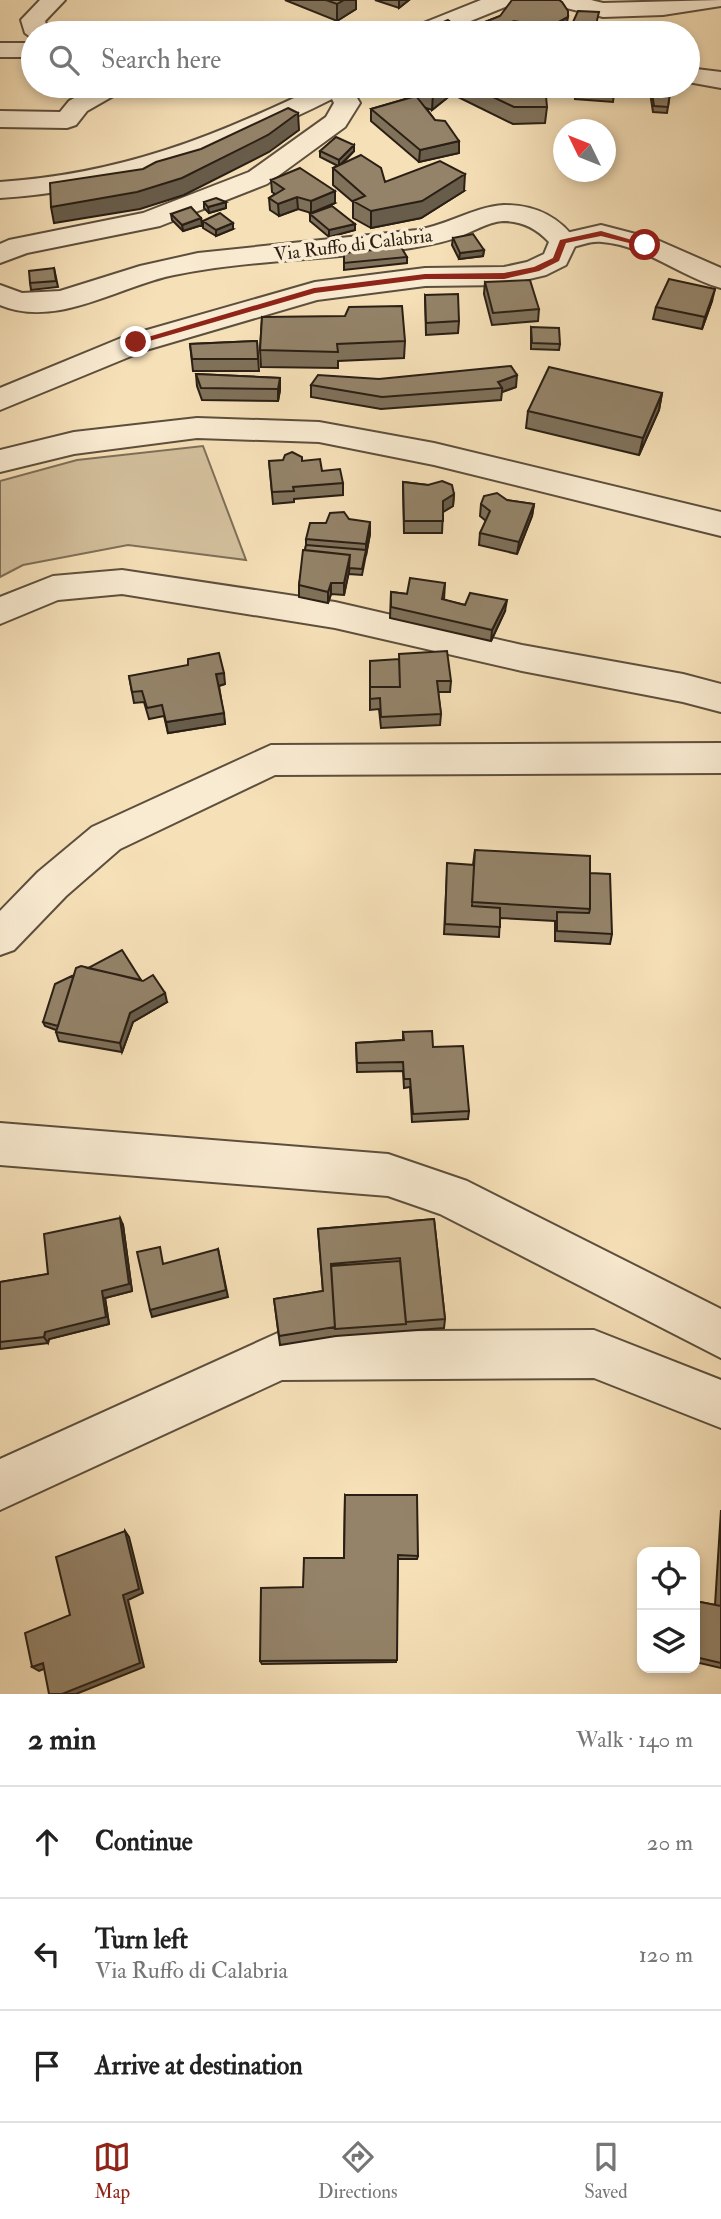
<!DOCTYPE html>
<meta charset="utf-8">
<style>
:root{--surface:#fff;--page:#f2f2f2;--text:#222;--muted:#767676;--line:#e0e0e0;--accent:#8f2418}
body{margin:0;font-family:"IM FELL Double Pica",serif;background:var(--page);color:var(--text)}
.controls{position:absolute;right:21px;bottom:21px;display:grid;overflow:hidden;border-radius:14px;box-shadow:0 4px 10px #0003}
.controls button{width:63px;height:63px;display:grid;place-items:center;padding:0;border:0;border-bottom:2px solid var(--line);background:var(--surface);color:var(--text);font:35px sans-serif}
.compass{position:absolute;left:553px;top:119px;width:63px;height:63px;border-radius:50%;background:var(--surface);box-shadow:0 4px 10px #0003;rotate:313deg}
.stop{position:absolute;width:21px;height:21px;margin:-16px;border:5px solid #8f2418;border-radius:50%;background:#fff}
.stop.end{background:#8f2418;border-color:#fff;box-shadow:0 2px 7px #0008}
.list{margin:0;padding:0;list-style:none}
h2{display:flex;justify-content:space-between;align-items:center;height:91px;margin:0;padding:0 28px;font-size:30px}
h2 small{font-size:23px;font-weight:400;color:var(--muted)}
.list li{display:grid;grid-template-columns:46px 1fr auto;gap:21px;align-items:center;box-sizing:border-box;height:112px;padding:0 28px;border-top:2px solid var(--line)}
.list b{display:block;font-size:26px;white-space:nowrap}
.list p{margin:0;font-size:23px;white-space:nowrap;color:var(--muted)}
.list em{font-size:23px;font-style:normal;color:var(--muted)}
.icon{flex:none;width:38px;height:38px;fill:none;stroke:currentColor;stroke-width:2;stroke-linecap:round;stroke-linejoin:round}
.map{position:relative;flex:none;width:721px;height:1694px;overflow:hidden}
.search{position:absolute;background:var(--surface);box-shadow:0 4px 10px #0003;left:21px;right:21px;top:21px;height:77px;display:flex;align-items:center;gap:18px;box-sizing:border-box;padding:0 24px;border-radius:38px;color:var(--muted);font-size:26px}
.sheet{height:427px;background:var(--surface)}
nav{display:flex;justify-content:space-around;align-items:center;box-sizing:border-box;height:98px;border-top:2px solid var(--line);background:var(--surface);font-size:19px;color:var(--muted)}
nav a{display:grid;justify-items:center;gap:4px}
nav .on{color:var(--accent)}
.map>svg:first-child{display:block}
.green{fill:#d3bf9c;stroke:#7e6f58;stroke-width:2}
.lines{fill:none;stroke-linecap:round;stroke-linejoin:round}
.minor-casing{stroke:#5d4f3d;stroke-width:4}
.tertiary-casing{stroke:#5d4f3d;stroke-width:4}
.minor{fill:#f9ebd1;fill-rule:evenodd}
.tertiary{fill:#f9ebd1;fill-rule:evenodd}
.wall{fill:#7f715a;stroke:#2a1f14;stroke-width:2}
.shaded-wall{fill:#685c4a;stroke:#2a1f14;stroke-width:2}
.building{fill:#948369;stroke:#2a1f14;stroke-width:2}
.route{fill:#8f2418}
.labels{text-anchor:middle;stroke-width:7;stroke-linejoin:round;paint-order:stroke}
.far-street-label{font-size:19px;fill:#2a1f14;stroke:#f9ebd1}
</style>
<div class="map">
<svg width="721" height="1694" viewBox="0 0 721 1694">
<rect width="100%" height="100%" fill="#f6e0b8"/>
<filter id="stains"><feTurbulence type="fractalNoise" baseFrequency=".00286" numOctaves="4"/><feColorMatrix values="0 0 0 0 .2 0 0 0 0 .09 0 0 0 0 .02 0 0 0 .5 -.17"/></filter>
<radialGradient id="worn" r=".72"><stop offset=".6" stop-color="#630" stop-opacity="0"/><stop offset="1" stop-color="#630" stop-opacity=".3"/></radialGradient>
<path class="green" d="M203,446l43,114 -118,-15 -105,20 -23,12v-96l77,-21z"/>
<g class="lines">
<defs>
<path id="minor" d="M40,0h25l-20,21 4,12h-16v6l-8,-6 -4,-13z
M481,0h33l-4,5 -69,28h-33l3,-5z
M550,0h41l12,3 118,-3v6l-58,9 -60,2 -49,-12z
M0,43h33v14h-33z
M95,86h31l-4,5 -35,20 -11,14 -9,3 -67,-1v-16l60,1 9,-11z
M298,86h50l1,1 -4,5c-14,4 -29,3 -43,-1z
M601,225l54,14 66,29v20c-40,-11 -77,-43 -119,-46 -17,-2 -31,10 -49,6l-4,-6 4,-6z
M122,570l213,32 187,43 161,29 38,10v28l-38,-10 -161,-31 -187,-43 -213,-34 -64,6 -58,24v-27l53,-21z
M721,743v30l-446,2 -155,74 -54,47 -52,54 -14,5v-44l38,-39 54,-45 179,-82z
M0,1123l388,31 79,27 254,128v49l-281,-144 -52,-18 -388,-31z
M594,1330l127,50v48l-127,-50 -312,2 -282,130v-51l280,-127z"/>
<path id="tertiary" d="M688,68l33,4v16l-33,-6z
M319,86h31l10,17 -15,24 -78,57 -107,42 -133,27 -27,10v-19l9,-4 134,-27 106,-41 77,-55 8,-14 -2,-4c-108,54 -211,91 -332,99v-16c120,-8 212,-44 319,-96z
M504,205c31,0 55,11 73,37l-11,23 -20,10 -42,10 -79,1 -108,14 -171,50 -146,60v-22l126,-52 189,-54 110,-14 79,-1 23,-5 17,-8 5,-12c-13,-14 -27,-21 -46,-21 -16,1 -30,11 -45,16 -15,6 -31,8 -47,11 -78,12 -159,11 -237,27 -55,11 -117,54 -174,30v-20l22,8 38,-2 80,-25 58,-13 219,-23c31,-5 56,-23 87,-25z
M197,418l122,4 115,21 287,69v24l-287,-71 -115,-23 -122,-4 -123,16 -74,18v-22l74,-18z"/>
</defs>
<use href="#minor" class="minor-casing"/>
<use href="#tertiary" class="tertiary-casing"/>
<use href="#minor" class="minor"/>
<use href="#tertiary" class="tertiary"/>
</g>
<path class="wall" d="M285,0h71v9l-19,12z
M375,0h34l-10,8z
M500,16l66,12 -8,5h-73v-11z
M407,86h129l11,21 -2,16 -32,1 -61,-30 -20,16 -6,-2 9,12 24,21v12l-40,9 -48,-41v-12l35,-10z
M576,86h39l-2,16 -38,-3z
M649,86h22l-4,27 -14,-1z
M354,145v6l-13,14 44,17 79,9 -43,27 -50,10 -18,-10v-16l-20,-17v-17l5,-2 -18,-9v-6z
M271,180l64,23 -24,10 -13,-4 -19,7 -9,-6 -1,-12 6,-4 -3,-2z
M204,202h22v6l-17,5 -5,-5z
M171,214l30,4 1,7 -19,6 -11,-11z
M310,214l45,10v6l-26,7 -19,-16z
M203,221l30,8 -17,7 -13,-8z
M453,238l31,12 -1,6 -24,3 -7,-14z
M344,253l63,4v6l-63,7z
M54,268l4,19 -27,3 -1,-7z
M485,282l54,27 -1,12 -46,4 -8,-31z
M425,295l34,26 -1,12 -32,2z
M712,301l-10,28 -49,-10 3,-12z
M262,317l143,24 -1,17 -66,3v7l-77,-1 -1,-17z
M531,327l29,17 -1,6 -28,-1z
M257,341l2,30h-66l-3,-27z
M196,374l84,4v12l-2,11 -76,-1 -5,-14z
M379,379l137,8 -14,5 -1,8 -120,9 -70,-12v-12z
M662,393l-3,17 -20,45 -113,-27 2,-17z
M269,461h33l41,22v12l-49,4v3l-21,2z
M403,482l25,3 26,9 -1,12 -10,6 -1,21h-38z
M507,500l27,4 -2,12 -15,38 -38,-9 1,-12 6,-12 -6,-5 1,-12z
M349,519l21,15 -8,41 -13,-1v-4l-5,25 -13,-1 -3,9 -29,-6v-12l7,-40v-6l20,-16z
M445,583l-1,17 21,5 40,6 -14,30 -101,-23 1,-26 16,2z
M370,661l81,20 -1,11h-12l3,22 -1,11 -59,3 -2,-19 -9,1z
M129,676l96,8 -6,2 6,38 -57,9 -4,-17 -15,3 -5,-17 -10,1z
M475,850l115,23 22,61 -2,10 -55,-3v-20l-55,-3 -1,19 -55,-3 3,-60 26,-9z
M141,980l26,22 -34,20 -11,30 -63,-11 -3,-9v-2l-11,-4 -2,-4z
M403,1032l30,15 36,64 -1,8 -56,3 -2,-35 -6,1 -1,-17 -46,1 -1,-29 47,-3z
M434,1219l11,100 -1,9 -108,8 -56,9 -6,-46 49,-8 -5,-62z
M123,1225l9,66 -27,7 4,26 -60,15 -1,4 -48,6v-67l48,-8z
M345,1495l73,61 -1,3h-19l-2,103 -134,2 -2,-3 43,-74 41,-29z
M721,1510v158l-26,-6v-61l20,4z"/>
<path class="shaded-wall" d="M341,0h15v9l-19,12v-17z
M399,0h10l-10,8z
M568,17l-2,11 -8,5h-6l1,-8z
M514,21l-1,12h-18l1,-4z
M442,86h10v8l-20,16 1,-16z
M298,113l1,17 -30,22 -85,43 -44,14 -86,14 -3,-16z
M459,141v12l-40,9 1,-12z
M354,145v6l-15,15v-6z
M465,174l-1,17 -43,27 -50,10v-17z
M335,191v12l-24,10v-12z
M297,197l1,12 -19,7 -1,-12z
M226,202v6l-17,5 -1,-6z
M201,218l1,7 -19,6 -1,-6z
M233,223v6l-17,7v-6z
M355,224v6l-26,7v-7z
M484,250l-1,6 -24,3 1,-6z
M715,289l-3,12 -10,28 3,-12z
M517,375l-1,12 -14,5v-4l-4,-6z
M280,378v12l-2,11v-12z
M662,393l-3,17 -20,45 4,-17z
M454,494l-1,12 -10,6v-11z
M534,504l-2,12 -15,38 2,-12z
M370,522v12l-4,22v-12z
M350,555v12l-6,28v-12z
M331,583v11l-3,9v-11z
M507,600l-2,11 -14,30 1,-11z
M224,673l1,11 -7,2 -2,-12z
M224,713l1,11 -57,9 -2,-11z
M165,993l2,9 -34,20 -11,30 -2,-9 10,-30z
M120,1218l3,7 9,66 -27,7 4,26 -60,15 -1,4 -4,-6 1,-5 57,-41z
M218,1249l10,48 -76,20 -2,-7z
M125,1531l4,6 14,56 -15,7 16,67 -68,27h-14l61,-99z
M43,1663l6,4 -10,4 -7,-4z"/>
<path class="building" d="M326,0h18l-7,4z
M512,0h47l3,2 6,9v6l-15,8 -10,1 -29,-5 -18,8 -11,-7 15,-6z
M578,11l21,1 -5,21h-26z
M448,20l9,7 -4,6h-25l-7,-1z
M627,24l13,8 -1,1h-34l-1,-1 5,-6z
M409,86h33l-9,8z
M470,86h75l2,21h-33z
M577,86h38v4l-38,-3z
M651,86h20l-3,21 -14,-1z
M416,96l19,24 10,1 14,20 -39,9 -49,-41z
M288,108l10,5 -30,22 -86,43 -45,14 -86,15 -1,-24 93,-14 13,-7 45,-13z
M336,137l18,8 -15,15 -19,-9z
M361,155l20,13 4,14 55,-21 25,13 -43,27 -51,10 -18,-10 12,-5 -32,-28z
M300,168l35,23 -24,10 -14,-4 -19,7 -9,-6 15,-9 -13,-9z
M216,198l10,4 -18,5 -4,-5z
M332,206l23,18 -26,6 -19,-16z
M191,207l10,11 -19,7 -11,-11z
M220,213l13,10 -17,7 -13,-9z
M473,234l11,16 -24,3 -7,-15z
M401,247l6,10 -63,6v-10z
M54,268l2,13 -26,2 -1,-12z
M669,279l46,10 -10,28 -49,-10z
M530,280l9,29 -46,4 -8,-31z
M458,294l1,27 -33,2 -1,-28z
M402,306l3,35 -68,3 1,8 -78,-2 2,-33 83,-1 4,-9z
M531,327l28,1 1,16 -28,-1z
M257,341l1,18h-66l-2,-15z
M511,366l6,9 -19,7 4,6 -120,9 -71,-12 7,-10 61,4z
M549,367l113,26 -19,45 -115,-27z
M196,374l84,4 -2,11 -77,-1z
M292,452l10,5v4l18,-2 2,12 18,-2 3,14 -50,4 1,4 -22,1 -3,-31 14,-1 2,-5z
M442,481l10,4 2,9 -11,7v20h-39l-1,-39 25,3z
M497,493l10,7 27,4 -15,38 -39,-9 10,-22 -9,-7 3,-8z
M344,512l5,7 21,3 -4,22 -60,-5 4,-16h16l4,-10z
M306,545l60,5 -4,19 -13,-1 1,-13 -45,-5z
M303,550l47,5 -6,28h-13l-3,9 -29,-7z
M410,578l35,5 -3,16 23,6 5,-12 37,7 -15,30 -101,-23v-15l16,2z
M447,651l4,30h-14l4,33 -60,3 -1,-19 -10,1v-12h30l-1,-33z
M219,653l5,20 -8,1 8,39 -58,9 -4,-17 -15,3 -5,-17 -10,1 -3,-16 59,-11v-6z
M399,659l1,28h-30v-26z
M475,850l115,6v53l-118,-7z
M447,863l27,2 -2,41 28,2v19l-55,-3z
M590,873l20,1 2,60 -55,-3v-19l32,1 1,-4z
M122,950l19,30 -53,-12z
M81,966l62,15 10,-6 12,18 -35,20 -10,30 -64,-11 20,-64z
M74,975l-16,51 -15,-4 12,-38z
M432,1031l1,16 30,-1 6,65 -56,3 -3,-35h-6l-1,-17 -46,1 -1,-20 48,-3 -1,-8z
M120,1218l9,66 -27,7 4,26 -61,15 -1,5 -44,5v-60l48,-8 -4,-40z
M434,1219l11,100 -39,3 -6,-64 -69,6 4,63 -56,9 -5,-37 49,-8 -5,-62z
M160,1247l3,17 55,-15 8,41 -76,20 -13,-58z
M400,1261l6,63 -71,5 -4,-63z
M345,1495h72l1,61 -20,-1 -1,105 -137,1 1,-73 42,-1 1,-29h40z
M125,1531l14,58 -16,6 17,68 -78,31h-13l-6,-31 -11,4 -7,-34 45,-18 -14,-58z
M695,1601l26,5v57l-26,-6z"/>
<path class="route" d="M601,231l48,14 -4,2 -44,-11 -35,7 -7,18 -20,10 -35,8h-79l-110,14 -176,51 -8,-2 183,-54 111,-14 79,-1 30,-6 19,-9 7,-18z"/>
<g class="labels">
<g class="far-street-label">
<text transform="translate(353 244) rotate(-7)" y="7">Via Ruffo di Calabria</text>
</g>
</g>
<rect width="100%" height="100%" filter="url(#stains)"/>
<rect width="100%" height="100%" fill="url(#worn)"/>
</svg>
<div class="controls">
<button><svg class="icon" aria-label="locate" viewBox="0 0 24 24"><circle cx="12" cy="12" r="6"/><path d="M12 2v4M12 18v4M2 12h4M18 12h4"/></svg></button>
<button><svg class="icon" aria-label="layers" viewBox="0 0 24 24"><path d="M12 4l9 5-9 5-9-5zM3 14l9 5 9-5"/></svg></button>
</div>
<svg class="compass" viewBox="-18 -18 36 36"><path d="M0-13l5 13h-10z" fill="#e53935"/><path d="M0 13l5-13h-10z" fill="#767676"/></svg>
<div class="stop" style="left:645px;top:245px"></div>
<div class="stop end" style="left:136px;top:342px"></div>
<div class="search"><svg class="icon" aria-label="search" viewBox="0 0 24 24"><circle cx="10" cy="10" r="6"/><path d="M15 15l6 6"/></svg>Search here</div>
</div>
<section class="sheet">
<h2>2 min<small>Walk · 140 m</small></h2>
<ul class="list">
<li><svg class="icon" aria-label="ahead" viewBox="0 0 24 24"><path d="M12 20V5M6 11l6-6 6 6"/></svg><div><b>Continue</b></div><em>20 m</em></li>
<li><svg class="icon" aria-label="left" viewBox="0 0 24 24"><path d="M17 20v-9H6M10 6l-5 5 5 5"/></svg><div><b>Turn left</b><p>Via Ruffo di Calabria</p></div><em>120 m</em></li>
<li><svg class="icon" aria-label="arrive" viewBox="0 0 24 24"><path d="M6 21V4h12l-3 4 3 4H6"/></svg><div><b>Arrive at destination</b></div></li>
</ul>
</section>
<nav>
<a class="on"><svg class="icon" aria-label="map" viewBox="0 0 24 24"><path d="M3 6l6-2 6 2 6-2v14l-6 2-6-2-6 2zM9 4v14M15 6v14"/></svg>Map</a>
<a><svg class="icon" aria-label="directions" viewBox="0 0 24 24"><path d="M12 3l9 9-9 9-9-9zM9 14v-3h6M13 9l2 2-2 2"/></svg>Directions</a>
<a><svg class="icon" aria-label="saved" viewBox="0 0 24 24"><path d="M7 4h10v16l-5-4-5 4z"/></svg>Saved</a>
</nav>
